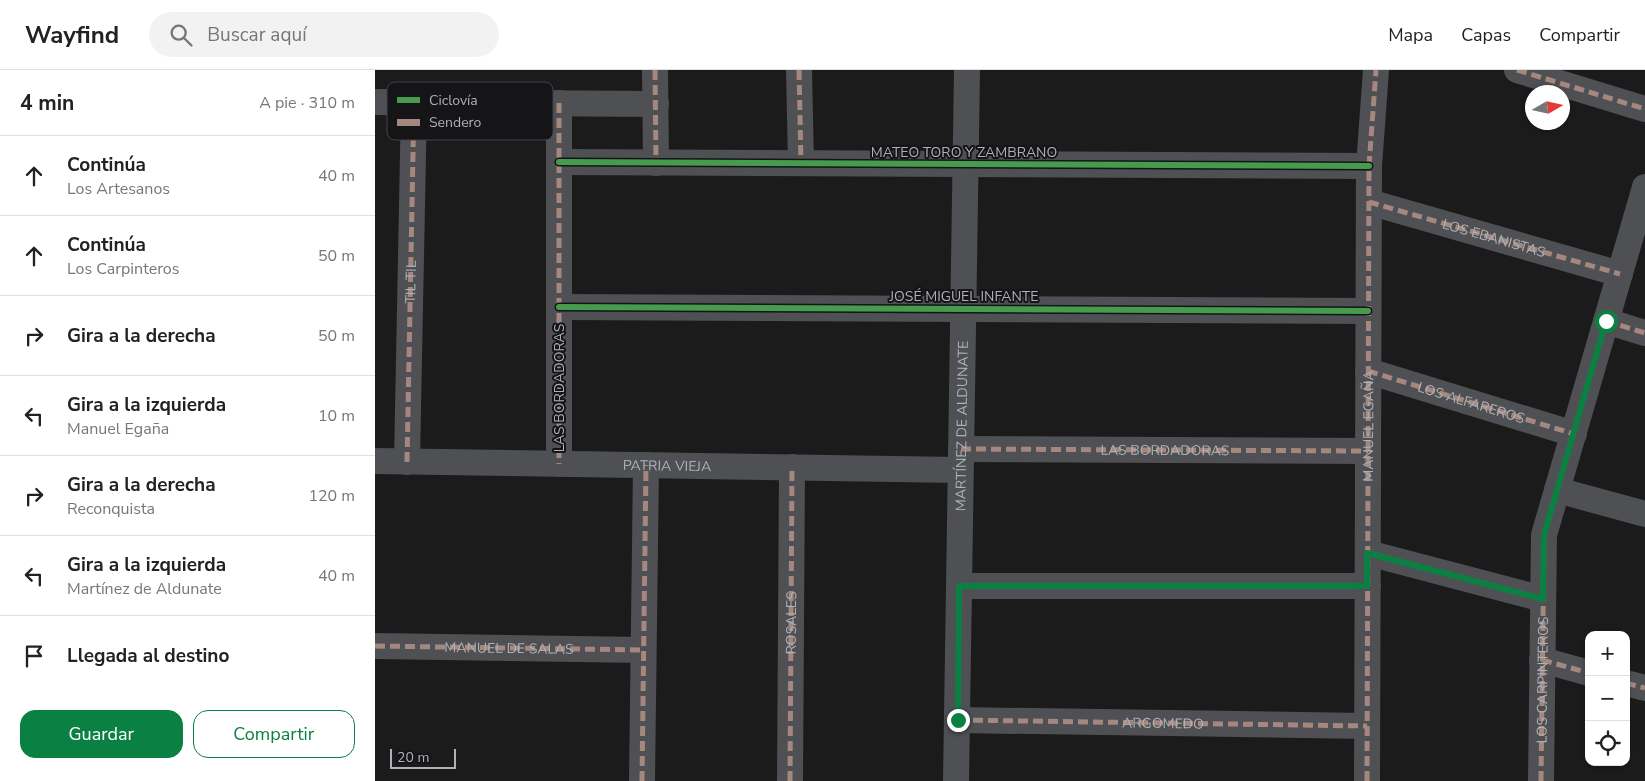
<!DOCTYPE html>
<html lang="es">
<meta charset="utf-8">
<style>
:root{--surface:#fff;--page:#f2f2f2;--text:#222;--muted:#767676;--line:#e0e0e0;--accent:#0b8043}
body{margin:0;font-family:"Nunito Sans",sans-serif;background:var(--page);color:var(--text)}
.controls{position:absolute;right:15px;bottom:15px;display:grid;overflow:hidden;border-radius:10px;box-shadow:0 1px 4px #0004}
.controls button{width:45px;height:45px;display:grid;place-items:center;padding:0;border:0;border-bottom:1px solid var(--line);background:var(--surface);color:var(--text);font:25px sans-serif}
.compass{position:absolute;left:1150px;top:15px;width:45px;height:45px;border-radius:50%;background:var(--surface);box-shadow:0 1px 4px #0004;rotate:81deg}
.scale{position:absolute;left:15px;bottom:12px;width:66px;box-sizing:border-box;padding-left:5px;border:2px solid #adb2ba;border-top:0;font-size:14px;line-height:18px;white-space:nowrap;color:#adb2ba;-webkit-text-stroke:4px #151517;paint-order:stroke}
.stop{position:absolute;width:15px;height:15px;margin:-11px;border:4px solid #0b8043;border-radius:50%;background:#fff}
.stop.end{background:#0b8043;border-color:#fff;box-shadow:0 1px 5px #0008}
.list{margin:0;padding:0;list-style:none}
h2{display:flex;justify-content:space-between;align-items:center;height:65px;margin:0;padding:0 20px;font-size:21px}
h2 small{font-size:16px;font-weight:400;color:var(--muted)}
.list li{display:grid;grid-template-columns:32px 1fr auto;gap:15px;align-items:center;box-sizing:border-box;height:80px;padding:0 20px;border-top:1px solid var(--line)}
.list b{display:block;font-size:19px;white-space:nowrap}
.list p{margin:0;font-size:16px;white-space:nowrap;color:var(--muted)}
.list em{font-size:16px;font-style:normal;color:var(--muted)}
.actions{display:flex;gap:10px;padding:15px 20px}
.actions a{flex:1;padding:11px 0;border:1px solid var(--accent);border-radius:15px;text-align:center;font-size:18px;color:var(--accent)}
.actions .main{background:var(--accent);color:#fff}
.icon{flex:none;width:28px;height:28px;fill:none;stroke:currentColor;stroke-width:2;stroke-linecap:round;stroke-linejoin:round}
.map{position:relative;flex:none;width:1270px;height:711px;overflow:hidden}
header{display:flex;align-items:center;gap:30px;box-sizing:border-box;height:70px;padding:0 25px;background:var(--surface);border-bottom:1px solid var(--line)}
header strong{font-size:24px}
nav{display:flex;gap:28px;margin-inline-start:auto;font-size:18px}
.search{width:350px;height:45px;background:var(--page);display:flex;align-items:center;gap:12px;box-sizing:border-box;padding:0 18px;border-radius:28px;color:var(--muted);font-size:19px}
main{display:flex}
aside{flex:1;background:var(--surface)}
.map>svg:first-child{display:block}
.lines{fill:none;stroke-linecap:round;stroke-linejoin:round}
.minor{stroke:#4f5053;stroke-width:26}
.quiet{stroke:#a5887d;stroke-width:5;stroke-dasharray:10 5;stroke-linecap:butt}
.cycleway-casing{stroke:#151517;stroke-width:9}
.cycleway{stroke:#469c4c;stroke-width:6}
.route{stroke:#0b8043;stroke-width:6}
.labels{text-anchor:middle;stroke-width:4;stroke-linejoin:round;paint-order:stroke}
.street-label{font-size:14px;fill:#adb2ba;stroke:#151517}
.key{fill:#151517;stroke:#434448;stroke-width:1}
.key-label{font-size:14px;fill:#adb2ba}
</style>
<header>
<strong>Wayfind</strong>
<div class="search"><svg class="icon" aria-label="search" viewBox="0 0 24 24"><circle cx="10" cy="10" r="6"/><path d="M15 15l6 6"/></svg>Buscar aquí</div>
<nav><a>Mapa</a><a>Capas</a><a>Compartir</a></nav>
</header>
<main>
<aside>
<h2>4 min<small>A pie · 310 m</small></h2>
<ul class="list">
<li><svg class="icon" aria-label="ahead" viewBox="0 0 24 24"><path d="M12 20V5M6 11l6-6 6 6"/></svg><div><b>Continúa</b><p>Los Artesanos</p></div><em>40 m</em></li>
<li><svg class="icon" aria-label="ahead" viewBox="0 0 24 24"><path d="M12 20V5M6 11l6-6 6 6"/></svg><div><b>Continúa</b><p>Los Carpinteros</p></div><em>50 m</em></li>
<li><svg class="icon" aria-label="right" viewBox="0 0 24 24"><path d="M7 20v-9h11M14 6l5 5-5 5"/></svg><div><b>Gira a la derecha</b></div><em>50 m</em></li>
<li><svg class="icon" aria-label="left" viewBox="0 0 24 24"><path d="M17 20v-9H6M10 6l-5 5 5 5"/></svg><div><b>Gira a la izquierda</b><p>Manuel Egaña</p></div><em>10 m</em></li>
<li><svg class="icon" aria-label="right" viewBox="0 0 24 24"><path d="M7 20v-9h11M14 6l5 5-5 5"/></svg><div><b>Gira a la derecha</b><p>Reconquista</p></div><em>120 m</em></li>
<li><svg class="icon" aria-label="left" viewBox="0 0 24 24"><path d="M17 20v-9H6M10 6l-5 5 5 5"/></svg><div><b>Gira a la izquierda</b><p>Martínez de Aldunate</p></div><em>40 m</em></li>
<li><svg class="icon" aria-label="arrive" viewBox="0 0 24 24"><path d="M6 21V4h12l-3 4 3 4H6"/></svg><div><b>Llegada al destino</b></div></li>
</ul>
<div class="actions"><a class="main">Guardar</a><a>Compartir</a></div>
</aside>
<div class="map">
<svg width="1270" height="711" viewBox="0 0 1270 711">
<rect width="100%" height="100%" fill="#1b1b1b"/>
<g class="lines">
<g class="minor">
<path d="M280,0l1,93"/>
<path d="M424,0l2,93"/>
<path d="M1142,0l128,39"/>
<path d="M0,32l281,2"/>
<path d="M184,33v361"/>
<path d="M184,92l810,4"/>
<path d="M994,132l251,72"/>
<path d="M184,237l809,4"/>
<path d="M1231,251l39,12"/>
<path id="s1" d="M993,301l206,63"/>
<path d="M586,379l407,2"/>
<path id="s2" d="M0,391l585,9"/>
<path id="s3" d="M32,392l7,-360"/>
<path d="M1182,420l88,24"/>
<path d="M993,483l175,46"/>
<path d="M584,516h409"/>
<path id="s4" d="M0,576l268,4"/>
<path d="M1167,590l47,13"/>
<path d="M1251,613l19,5"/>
<path id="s5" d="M583,650l409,6"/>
<path d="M267,711l4,-316"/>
<path d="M415,711l2,-314"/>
<path id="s6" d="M581,711l11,-711"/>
<path d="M992,711l2,-615 7,-96"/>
<path id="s7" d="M1166,711l3,-246 101,-348"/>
</g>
<g class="quiet">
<path d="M280,0l1,93"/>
<path d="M424,0l2,93"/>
<path d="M1142,0l128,39"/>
<path d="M184,33v361"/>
<path id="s8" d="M994,132l251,72"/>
<path d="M1231,251l39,12"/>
<path d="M993,301l206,63"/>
<path id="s9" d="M586,379l407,2"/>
<path d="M32,392l7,-360"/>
<path d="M993,483l175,46"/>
<path d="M584,516h409"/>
<path d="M0,576l268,4"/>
<path d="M1167,590l47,13"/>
<path d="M1251,613l19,5"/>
<path d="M583,650l409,6"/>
<path d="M267,711l4,-316"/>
<path id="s10" d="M415,711l2,-314"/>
<path id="s11" d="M992,711l2,-615 7,-96"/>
<path d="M1166,711l3,-246 13,-45"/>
</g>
<defs>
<path id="cycleway" d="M184,92l810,4
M184,237l809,4"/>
</defs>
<use href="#cycleway" class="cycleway-casing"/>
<use href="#cycleway" class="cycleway"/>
</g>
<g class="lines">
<path class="route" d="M583,650l1,-134h408v-33l176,46 1,-64 62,-214"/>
</g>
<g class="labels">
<g class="street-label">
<text x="589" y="87">MATEO TORO Y ZAMBRANO</text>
<text dy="5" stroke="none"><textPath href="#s8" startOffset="130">LOS EBANISTAS</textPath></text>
<text dy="5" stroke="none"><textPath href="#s3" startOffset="180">TIL TIL</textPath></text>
<text x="589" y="231">JOSÉ MIGUEL INFANTE</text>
<text transform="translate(184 318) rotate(-90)" y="5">LAS BORDADORAS</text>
<text dy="5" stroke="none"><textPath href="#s1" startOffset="108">LOS ALFAREROS</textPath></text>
<text dy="5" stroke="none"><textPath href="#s6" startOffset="355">MARTÍNEZ DE ALDUNATE</textPath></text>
<text dy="5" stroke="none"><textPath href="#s11" startOffset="355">MANUEL EGAÑA</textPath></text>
<text dy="5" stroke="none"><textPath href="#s9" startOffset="204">LAS BORDADORAS</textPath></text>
<text dy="5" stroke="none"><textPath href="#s2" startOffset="292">PATRIA VIEJA</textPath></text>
<text dy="5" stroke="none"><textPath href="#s10" startOffset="158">ROSALES</textPath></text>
<text dy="5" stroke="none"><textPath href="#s4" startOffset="134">MANUEL DE SALAS</textPath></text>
<text dy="5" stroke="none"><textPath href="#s7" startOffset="101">LOS CARPINTEROS</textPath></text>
<text dy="5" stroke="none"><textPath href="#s5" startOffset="205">ARGOMEDO</textPath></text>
</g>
</g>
<rect x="12" y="12" width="166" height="58" rx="8" class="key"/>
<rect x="22" y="27" width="23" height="6" fill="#469c4c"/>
<rect x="22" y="49" width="23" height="7" fill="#a5887d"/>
<g class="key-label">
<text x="54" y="35">Ciclovía</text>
<text x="54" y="57">Sendero</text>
</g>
</svg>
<div class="controls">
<button>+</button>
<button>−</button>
<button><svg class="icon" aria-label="locate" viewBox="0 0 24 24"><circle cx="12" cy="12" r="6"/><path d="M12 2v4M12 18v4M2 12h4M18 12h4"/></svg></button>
</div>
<svg class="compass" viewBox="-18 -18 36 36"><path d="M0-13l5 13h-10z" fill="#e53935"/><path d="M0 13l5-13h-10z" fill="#767676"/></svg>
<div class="scale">20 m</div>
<div class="stop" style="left:1231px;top:251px"></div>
<div class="stop end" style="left:583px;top:650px"></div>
</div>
</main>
